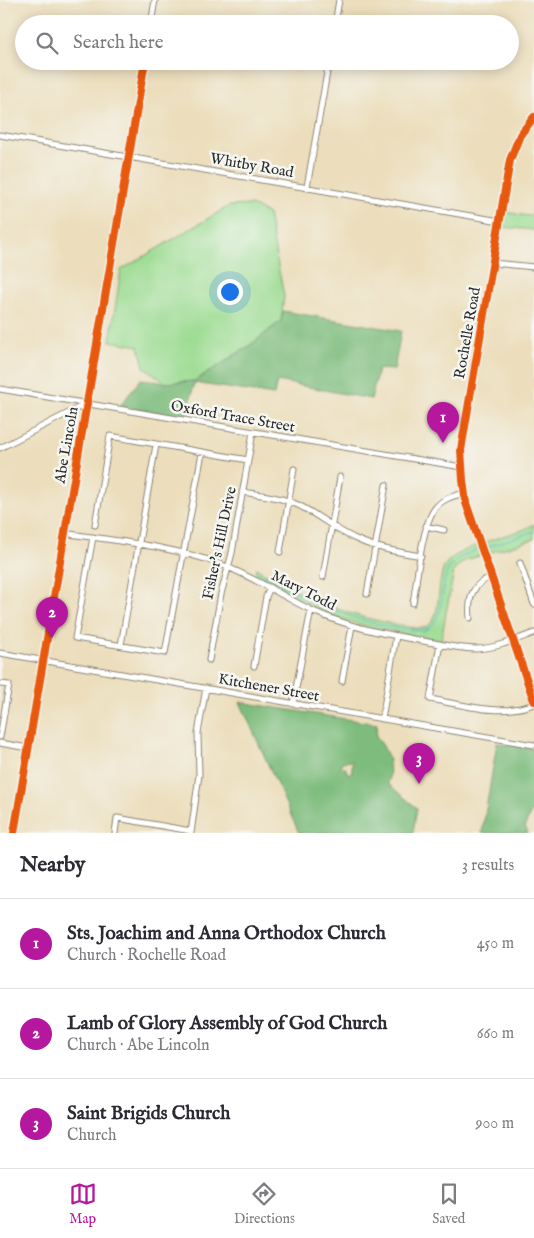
<!DOCTYPE html>
<meta charset="utf-8">
<style>
:root{--surface:#fff;--page:#f7f7f7;--text:#2b2b33;--muted:#7c7c81;--line:#e1e1e2;--accent:#b5179e}
body{margin:0;font-family:"IM FELL English",serif;background:var(--page);color:var(--text)}
.you{position:absolute;left:229px;top:291px;width:18px;height:18px;margin:-12px;border:4px solid #fff;border-radius:50%;background:#1a73e8;box-shadow:0 0 0 8px #1a73e833}
.badge{display:grid;place-items:center;width:32px;height:32px;border-radius:50%;background:var(--accent);color:#fff;font-size:16px;font-weight:700}
.pin{position:absolute;translate:-50% -41px;filter:drop-shadow(0 1px 2px #0008)}
.pin::after{content:'';position:absolute;top:26px;width:18px;height:15px;background:inherit;clip-path:polygon(0 0,100% 0,50% 100%)}
.list{margin:0;padding:0;list-style:none}
h2{display:flex;justify-content:space-between;align-items:center;height:65px;margin:0;padding:0 20px;font-size:21px}
h2 small{font-size:16px;font-weight:400;color:var(--muted)}
.list li{display:grid;grid-template-columns:32px 1fr auto;gap:15px;align-items:center;box-sizing:border-box;height:90px;padding:0 20px;border-top:1px solid var(--line)}
.list b{display:block;font-size:19px;white-space:nowrap}
.list p{margin:0;font-size:16px;white-space:nowrap;color:var(--muted)}
.list em{font-size:16px;font-style:normal;color:var(--muted)}
.icon{flex:none;width:28px;height:28px;fill:none;stroke:currentColor;stroke-width:2;stroke-linecap:round;stroke-linejoin:round}
.map{position:relative;flex:none;width:534px;height:833px;overflow:hidden}
.search{position:absolute;background:var(--surface);box-shadow:0 2px 12px #0003;left:15px;right:15px;top:15px;height:55px;display:flex;align-items:center;gap:12px;box-sizing:border-box;padding:0 18px;border-radius:28px;color:var(--muted);font-size:19px}
.sheet{height:335px;background:var(--surface)}
nav{display:flex;justify-content:space-around;align-items:center;box-sizing:border-box;height:70px;border-top:1px solid var(--line);background:var(--surface);font-size:14px;color:var(--muted)}
nav a{display:grid;justify-items:center;gap:2px}
nav .on{color:var(--accent)}
.map>svg:first-child{display:block}
.green{fill:#9cdc92;stroke:#64845e}
.forest{fill:#7dbc7c;stroke:#547454;fill-rule:evenodd}
.lines{fill:none;stroke-linecap:round;stroke-linejoin:round}
.stream{stroke:#43aac3;stroke-width:1}
.minor-casing{stroke:#8c8474;stroke-width:7}
.minor{stroke:#fff;stroke-width:5}
.cycleway-casing{stroke:#f6f6f2;stroke-width:11}
.cycleway{stroke:#e8590c;stroke-width:8}
.labels{text-anchor:middle;stroke-width:5;stroke-linejoin:round;paint-order:stroke}
.street-label{font-size:15px;fill:#2b2b2b;stroke:#f6f6f2}
</style>
<div class="map">
<svg width="534" height="833" viewBox="0 0 534 833">
<rect width="100%" height="100%" fill="#f6f6f2"/>
<filter id="ink" filterUnits="userSpaceOnUse"><feTurbulence type="fractalNoise" baseFrequency=".02" numOctaves="2"/><feDisplacementMap in="SourceGraphic" scale="10" xChannelSelector="R" yChannelSelector="G"/><feConvolveMatrix kernelMatrix="1 2 1 2 8 2 1 2 1" color-interpolation-filters="sRGB"/></filter>
<filter id="wash" filterUnits="userSpaceOnUse"><feTurbulence type="fractalNoise" baseFrequency=".0096" numOctaves="4" result="noise"/><feDisplacementMap in="SourceGraphic" scale="20" xChannelSelector="R" yChannelSelector="G"/><feGaussianBlur stdDeviation="1.12" result="paint"/><feColorMatrix in="noise" values="0 0 0 0 0 0 0 0 0 0 0 0 0 0 0 0 0 1.4 0 .05"/><feComposite in="paint" operator="in"/></filter>
<g filter="url(#wash)">
<rect width="100%" height="100%" fill="#ecdebc"/>
<path class="green" d="M252,205l16,9 16,82 -3,25 -32,25 -54,35 -29,2 -22,-16 -5,-21 -29,-5 11,-71 108,-64z
M504,212l24,4 6,-3v17l-32,-3z
M534,524v15l-68,21 -7,5 -5,6 -13,69c-27,-5 -56,-9 -83,-16 -37,-10 -70,-32 -103,-51l1,-5c48,29 88,48 144,57 9,2 20,6 29,0 13,-10 7,-47 17,-61 11,-16 60,-28 79,-35z"/>
<path class="forest" d="M283,311l118,20 -7,39 -16,-1 -7,30 -94,-18 -3,14 -80,-12 -7,35 -67,-12 21,-27 25,4 29,-2 54,-35 32,-25z
M240,702l137,22 -1,12c13,17 16,28 12,48l29,24 -4,25h-114zM352,761v12l-4,1 -3,-7h-4v-5z
M497,743l37,6v56l-9,21 3,7h-46z"/>
<g class="lines">
<path class="stream" d="M487,547l47,-16
M258,573c54,29 102,54 165,58 28,-11 12,-53 31,-69 6,-6 16,-9 24,-13"/>
</g>
</g>
<g filter="url(#ink)">
<g class="lines">
<defs>
<path id="minor" d="M151,24l4,-24
M335,24l4,-24
M534,117l-14,18 -10,25 -49,290 2,30 3,23 68,198
M0,135l500,86
M307,187l22,-126
M493,263l41,4
M0,389l462,78
M0,448l86,-44
M242,492c19,3 39,5 56,13 21,10 38,26 60,35 20,9 41,12 63,16
M95,525l15,-89 138,24
M426,526l18,4
M64,533c52,8 107,13 156,31 32,12 60,31 91,46 36,17 74,24 112,31 18,3 35,8 53,8 21,-1 39,-9 58,-16
M93,537l-18,101 90,15 37,-200
M280,552l14,-83
M520,563l14,41
M323,577l17,-100
M367,594l19,-109
M413,603c4,-22 9,-83 24,-97 7,-8 17,-10 27,-13
M470,618c-2,-20 2,-35 22,-41
M440,644l-10,55c35,6 70,18 104,5
M121,645l35,-200
M0,653l534,92
M209,660l12,-66 11,-41 21,-121
M254,666l12,-69 4,-10
M342,681l10,-55
M0,684l9,1 -9,52
M293,704l18,-94
M382,719l14,-83
M0,743l28,5
M14,833l131,-772
M115,833l2,-15 74,13
M191,833l8,-58 -1,-42 8,-45"/>
</defs>
<use href="#minor" class="minor-casing"/>
<use href="#minor" class="minor"/>
<defs>
<path id="cycleway" d="M534,117l-14,18 -10,25 -49,290 2,30 3,23 68,198
M14,833l131,-772"/>
</defs>
<use href="#cycleway" class="cycleway-casing"/>
<use href="#cycleway" class="cycleway"/>
</g>
</g>
<g class="labels">
<g class="street-label">
<text transform="translate(252 165) rotate(10)" y="5">Whitby Road</text>
<text transform="translate(467 333) rotate(-80)" y="5">Rochelle Road</text>
<text transform="translate(233 416) rotate(10)" y="5">Oxford Trace Street</text>
<text transform="translate(66 445) rotate(-80)" y="5">Abe Lincoln</text>
<text transform="translate(219 543) rotate(-78)" y="5">Fisher's Hill Drive</text>
<text transform="translate(304 590) rotate(27)" y="5">Mary Todd</text>
<text transform="translate(269 687) rotate(10)" y="5">Kitchener Street</text>
</g>
</g>
</svg>
<div class="you"></div>
<div class="pin badge" style="left:443px;top:443px">1</div>
<div class="pin badge" style="left:52px;top:638px">2</div>
<div class="pin badge" style="left:419px;top:784px">3</div>
<div class="search"><svg class="icon" aria-label="search" viewBox="0 0 24 24"><circle cx="10" cy="10" r="6"/><path d="M15 15l6 6"/></svg>Search here</div>
</div>
<section class="sheet">
<h2>Nearby<small>3 results</small></h2>
<ul class="list">
<li><span class="badge">1</span><div><b>Sts. Joachim and Anna Orthodox Church</b><p>Church · Rochelle Road</p></div><em>450 m</em></li>
<li><span class="badge">2</span><div><b>Lamb of Glory Assembly of God Church</b><p>Church · Abe Lincoln</p></div><em>660 m</em></li>
<li><span class="badge">3</span><div><b>Saint Brigids Church</b><p>Church</p></div><em>900 m</em></li>
</ul>
</section>
<nav>
<a class="on"><svg class="icon" aria-label="map" viewBox="0 0 24 24"><path d="M3 6l6-2 6 2 6-2v14l-6 2-6-2-6 2zM9 4v14M15 6v14"/></svg>Map</a>
<a><svg class="icon" aria-label="directions" viewBox="0 0 24 24"><path d="M12 3l9 9-9 9-9-9zM9 14v-3h6M13 9l2 2-2 2"/></svg>Directions</a>
<a><svg class="icon" aria-label="saved" viewBox="0 0 24 24"><path d="M7 4h10v16l-5-4-5 4z"/></svg>Saved</a>
</nav>
